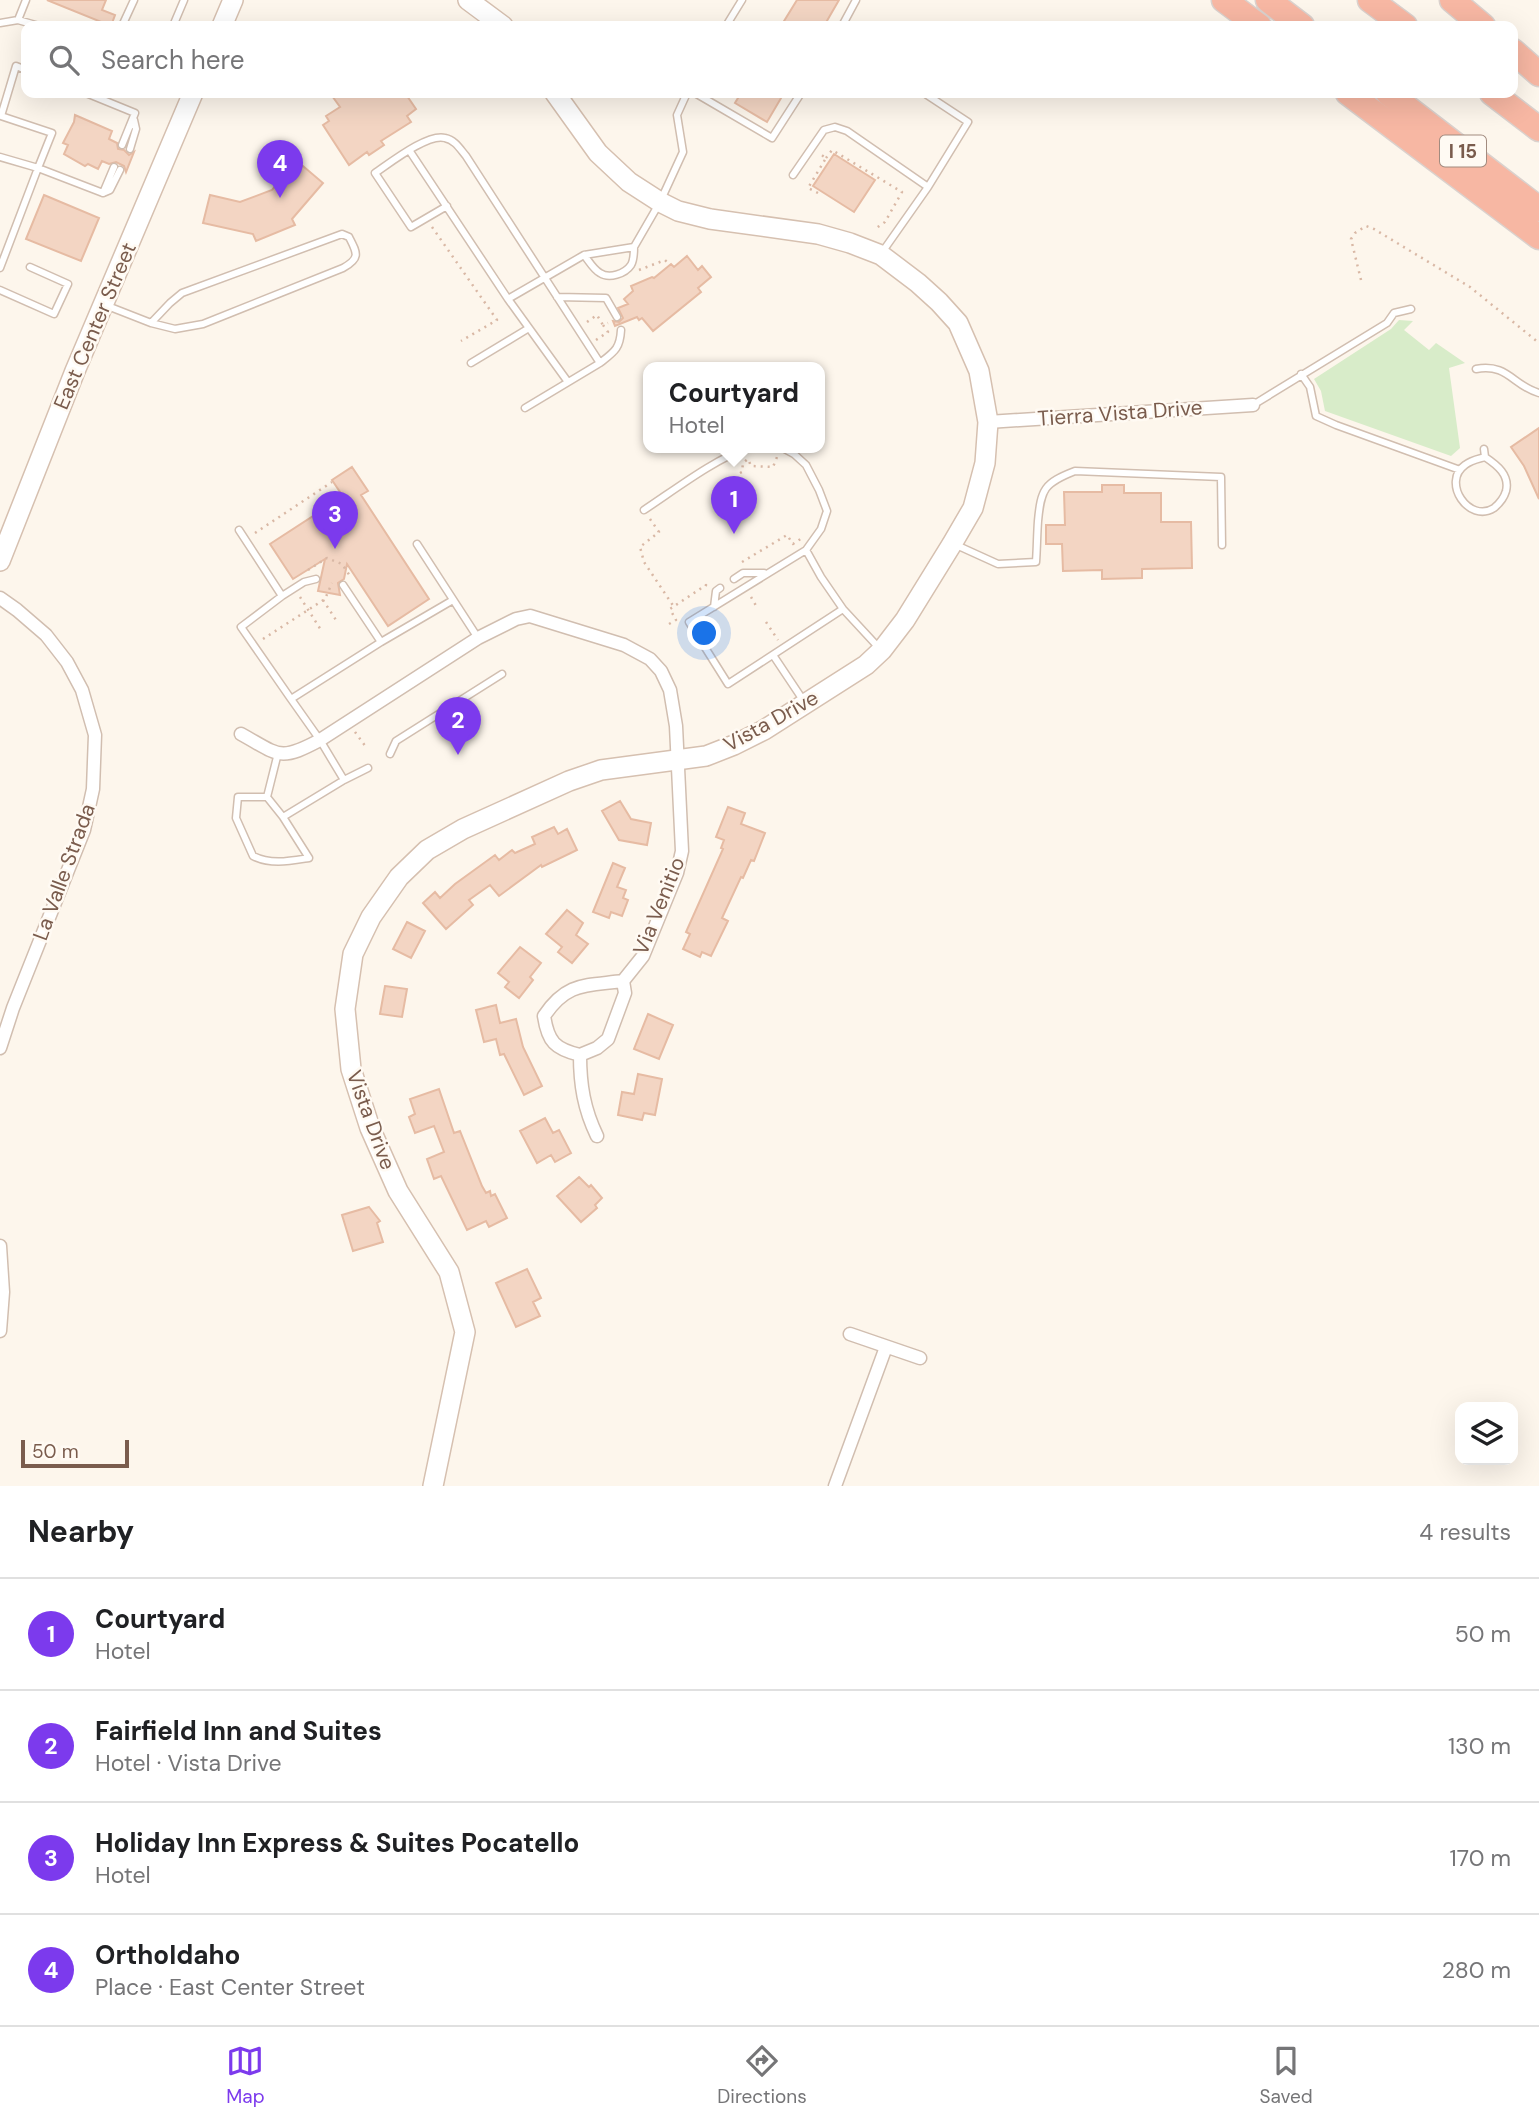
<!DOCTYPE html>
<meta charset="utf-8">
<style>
:root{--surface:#fff;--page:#f6f6f6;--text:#202124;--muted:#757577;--line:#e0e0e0;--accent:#7c3aed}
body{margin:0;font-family:"DM Sans",sans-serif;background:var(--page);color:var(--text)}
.controls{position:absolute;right:21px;bottom:21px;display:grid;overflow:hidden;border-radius:14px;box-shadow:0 7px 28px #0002}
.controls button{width:63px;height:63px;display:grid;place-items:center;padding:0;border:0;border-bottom:2px solid var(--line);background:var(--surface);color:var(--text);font:35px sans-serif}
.scale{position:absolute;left:21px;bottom:18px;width:108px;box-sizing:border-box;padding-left:7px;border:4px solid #7a5c4d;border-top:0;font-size:19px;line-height:24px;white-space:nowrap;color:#7a5c4d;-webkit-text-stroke:5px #fffaf3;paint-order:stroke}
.you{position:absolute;left:705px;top:634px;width:24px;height:24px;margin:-18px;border:5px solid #fff;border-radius:50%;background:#1a73e8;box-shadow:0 0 0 10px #1a73e833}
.badge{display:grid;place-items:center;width:46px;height:46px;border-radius:50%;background:var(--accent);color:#fff;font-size:23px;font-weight:700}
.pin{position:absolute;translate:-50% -58px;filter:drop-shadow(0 2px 4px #0008)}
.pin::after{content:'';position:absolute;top:37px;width:24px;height:21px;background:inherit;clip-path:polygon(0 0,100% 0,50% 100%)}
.popup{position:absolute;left:643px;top:362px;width:182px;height:91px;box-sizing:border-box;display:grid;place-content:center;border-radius:14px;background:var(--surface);filter:drop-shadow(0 2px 5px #0005);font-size:23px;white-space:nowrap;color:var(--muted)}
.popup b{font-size:26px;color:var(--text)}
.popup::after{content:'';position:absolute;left:50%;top:100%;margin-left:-14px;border:14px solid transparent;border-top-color:var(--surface)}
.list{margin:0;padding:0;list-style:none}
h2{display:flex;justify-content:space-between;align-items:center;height:91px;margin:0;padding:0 28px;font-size:30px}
h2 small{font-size:23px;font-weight:400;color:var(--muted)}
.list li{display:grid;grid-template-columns:46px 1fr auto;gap:21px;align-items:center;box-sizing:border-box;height:112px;padding:0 28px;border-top:2px solid var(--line)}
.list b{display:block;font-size:26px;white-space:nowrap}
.list p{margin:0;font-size:23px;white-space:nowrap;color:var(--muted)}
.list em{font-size:23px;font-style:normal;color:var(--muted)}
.icon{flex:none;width:38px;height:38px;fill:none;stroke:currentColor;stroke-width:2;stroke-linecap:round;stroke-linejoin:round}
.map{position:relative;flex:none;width:1539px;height:1486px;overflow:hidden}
.search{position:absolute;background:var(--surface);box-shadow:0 7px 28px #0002;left:21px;right:21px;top:21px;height:77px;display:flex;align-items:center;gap:18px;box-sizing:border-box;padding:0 24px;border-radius:14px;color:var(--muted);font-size:26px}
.sheet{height:539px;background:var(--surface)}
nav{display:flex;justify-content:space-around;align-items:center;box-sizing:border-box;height:98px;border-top:2px solid var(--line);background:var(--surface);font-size:19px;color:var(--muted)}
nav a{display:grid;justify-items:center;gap:4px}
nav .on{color:var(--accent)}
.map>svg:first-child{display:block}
.green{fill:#d8ecc9}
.building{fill:#f3d5c3;stroke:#e6bba3;stroke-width:2}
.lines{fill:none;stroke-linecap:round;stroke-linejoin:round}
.lane-casing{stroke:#d1beb0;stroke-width:9}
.street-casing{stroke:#d1beb0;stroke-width:15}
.secondary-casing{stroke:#d6c0b0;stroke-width:22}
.highway-casing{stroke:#dad1cd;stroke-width:27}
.path{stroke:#d9b8a5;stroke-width:2.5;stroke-dasharray:2 5;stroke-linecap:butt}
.lane{stroke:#fff;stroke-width:6}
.street{stroke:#fff;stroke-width:12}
.secondary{stroke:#fff;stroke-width:19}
.highway{stroke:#f7b7a3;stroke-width:24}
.labels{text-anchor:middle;stroke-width:5;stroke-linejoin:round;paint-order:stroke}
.shield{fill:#fffaf3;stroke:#a28b7f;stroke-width:2}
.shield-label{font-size:19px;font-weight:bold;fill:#7a5c4d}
.street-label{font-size:21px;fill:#7a5c4d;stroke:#fffaf3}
</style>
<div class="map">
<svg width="1539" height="1486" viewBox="0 0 1539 1486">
<rect width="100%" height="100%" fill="#fdf6ec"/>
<path class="green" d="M1399,320l14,1 -9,9 25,20 7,-7 29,20 -16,5 11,80 -9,8 -126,-45 -4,-20 -7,-12 77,-50z"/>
<path class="building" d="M47,0h59l-4,10 13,5 -4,11z
M797,0h42l-15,26h-43z
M330,93h75l11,16 -9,7 4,6 -30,19 3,4 -15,10 -2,-3 -18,13 -26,-40 6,-4 -3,-5 14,-9z
M741,93h43l-17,29 -32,-19z
M75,115l37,16 -3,8 8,4 1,6 6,1 5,5 5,-3 -8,20 -2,-6 -8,-4 -7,2 -7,-3 -4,8 -10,-5 -3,2 -21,-12 4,-9 -5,-2 11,-21z
M834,154l41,26 -21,32 -41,-26z
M297,161l26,22 -31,36 3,6 -39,16 -3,-7 -50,-11 7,-28 30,7 32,-12z
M44,195l55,23 -18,43 -55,-22z
M687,256l11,14 4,-4 9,11 -13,11 3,4 -48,39 -11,-13 -3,2 -2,-3 -22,9 -2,-5 6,1 4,-4 -5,-10 10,-4 -4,-5 9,-8 -2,-5 21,-9 2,1 17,-14 3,3z
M1539,428v71l-15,-33 -13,-19z
M352,467l16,24 -7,4 68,104 -41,27 -41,-62 -3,15 -6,4 2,12 -22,-4 7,-32 -32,20 -23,-35 60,-39 -3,-4 13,-9 -8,-12z
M1102,485h22v8h37v29h30l1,46 -50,1v9l-40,1v-9l-39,1 -1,-27h-16v-19h19l-1,-33h38z
M620,801l11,18 20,4 -4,22 -28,-5 -17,-29z
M728,807l17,6 -4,11 24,9 -11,28 -3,-1 -8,18 -2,-1 -19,41 6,3 -17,35 -9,-4 -2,5 -17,-8 7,-15 -4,-2 37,-83 -2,-1 3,-8 -8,-3z
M554,827l4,7 9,-5 10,21 -35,17 -1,-2 -42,31 -9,-11 -21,15 4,5 -27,24 -23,-26 12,-11 5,6 15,-14 40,-29 4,5 13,-10 3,3 20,-9 -3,-7z
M613,863l12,5 -8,19 9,3 -3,8 5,2 -6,16 -11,-4 -2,6 -16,-6z
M567,910l16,13 -7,12 12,9 -16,19 -14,-11 4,-5 -16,-13z
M407,922l18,9 -14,27 -18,-9z
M520,947l21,16 -11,14 3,3 -14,18 -14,-11 4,-5 -11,-9z
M385,986l22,3 -5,28 -22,-3z
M496,1005l4,18 16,-4 7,28 19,39 -18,9 -20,-41 -4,1 -4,-16 -12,3 -8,-32z
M648,1014l25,11 -14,34 -25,-10z
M638,1074l24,5 -7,36 -11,-2 -2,7 -24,-5 4,-23 12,2z
M439,1089l15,44 6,-2 22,55 4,7 4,-2 1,5 4,-2 12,24 -18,9 -3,-6 -19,9 -26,-54 -7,3 -7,-20 17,-7 -10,-26 -19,7 -6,-16 6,-3 -5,-15z
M545,1118l8,15 6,-3 12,23 -16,9 -4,-7 -14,8 -17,-32z
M579,1177l10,10 2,-2 11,13 -7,7 2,3 -16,14 -24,-26z
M369,1207l11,14 -3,2 6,19 -30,9 -11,-36z
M527,1269l14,29 -8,4 7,14 -24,11 -20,-44z"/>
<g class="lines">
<defs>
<path id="lane" d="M18,20l8,-20
M0,23l18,-3 21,6
M122,26l12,-26
M173,26l11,-26
M726,26l16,-26
M842,26l14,-26
M26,70l-10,-4 -15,50 51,17 -14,35 65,25
M86,93l49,20 -13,32
M695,93l77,45 29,-45
M130,149l6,-20 -2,-9
M409,150l99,149 76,-44 50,-8 26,-45 23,-50 -6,-37 10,-22
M0,157l38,11 -38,100
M793,175l31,-45 11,-3 12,4 81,56
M103,193l7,-3 10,-20
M103,193l11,-26
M447,206l-36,21 -36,-54c15,-10 53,-40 70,-35 10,2 15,11 21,18l134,207 -75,45
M342,234l7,3c8,16 12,21 -6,31l-140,56 -28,5 -24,-6 19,-20 12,-10z
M883,251l45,-64 40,-65 -44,-29
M584,255c5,6 9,14 16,18 9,6 25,1 31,-8 3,-5 3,-12 3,-18
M0,290l54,24 14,-30 -38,-17
M557,297l49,1 11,19
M508,299l60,83
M105,305l46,18
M471,363l58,-35
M600,363c14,-11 20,-14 21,-33
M1476,369c32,-6 37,17 63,24
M1301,374l9,13 6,29 20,9 124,45
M1253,405l134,-82 7,-10 17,-4
M783,448l11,6 12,11 13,25 8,21 -6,18 -15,21 -117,72 39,62 115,-75 -22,-32 -15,-27
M1484,449l1,8c-7,2 -14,3 -20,8 -24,17 4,59 29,43 6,-5 10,-10 12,-17 4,-16 -9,-26 -21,-34
M644,510c29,-19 72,-52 104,-62
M239,530l43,66 -41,31 50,72
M417,544l61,94
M954,544l44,20 38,-2c1,-14 1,-27 2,-41 3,-32 6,-38 37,-50l146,6 1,68
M734,579l9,-6h21
M343,585l38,57
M282,596l22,-14 12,-3
M714,607l2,-16 4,-3
M843,609l37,40
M773,655l30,45
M390,754l6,-13 106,-67
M344,780l24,-12
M267,797l11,-44
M283,817l-16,-20h-29l-2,21 17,38c18,9 37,5 56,2l-26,-41 61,-37 -24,-40 -29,-41 90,-57 72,-42"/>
<path id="street" d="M988,422l265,-17
M0,598l17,12 29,25 21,27 15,28 13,45 -2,54 -9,41 -71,178 -13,40
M241,734c38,21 38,28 79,6l158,-102 38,-19 14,-3 94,29 26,14 11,12 9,19 6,36 6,125 -5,22 -34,83 -20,25c-38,5 -56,1 -79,35 4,26 11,33 36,39 0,30 4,54 17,81
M580,1055l17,-7 11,-9 17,-46 -2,-12
M0,1246l3,46 -3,39
M850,1334l70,24
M835,1486l51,-139"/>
<path id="secondary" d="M468,0l35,26
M222,26l11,-26
M0,561l75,-190 118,-278
M433,1486l32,-154 -16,-60 -51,-81 -28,-63 -19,-59 -6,-60 8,-55 18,-37 28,-40 28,-27 36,-21 106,-48 32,-11 105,-14 28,-11 30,-15 102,-65 16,-15 23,-30 47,-76 21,-36 12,-45 3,-41 -9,-51 -21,-48 -19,-21 -21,-19 -37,-28 -31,-12 -32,-9 -108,-15 -32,-8 -18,-9 -31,-20 -31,-29 -43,-60"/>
<path id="highway" d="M1224,0l35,26
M1268,0l34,26
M1370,0l35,26
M1452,0l31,26
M1513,51l26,23
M1348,93l191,144
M1388,93l151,116
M1492,93l47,36"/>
</defs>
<use href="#lane" class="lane-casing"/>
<use href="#street" class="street-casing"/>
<use href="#secondary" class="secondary-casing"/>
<use href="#highway" class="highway-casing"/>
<path class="path" d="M826,158l6,-8 70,42 -17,30 -10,7
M818,193l-10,-5 18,-30 -6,-4
M432,227l65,93 -36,21
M639,270l26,-10 3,3
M1361,280l-10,-41 4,-6 11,-7 8,3 96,58 69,56
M587,322l10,-7 6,10
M596,340l12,-8 -5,-7 5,-2
M740,473l2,-1 1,-9 5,-4 3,7 22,1 4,-10
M714,489l12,-7
M650,519l9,13 -19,15 4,15 30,45
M255,533l77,-51
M742,562l45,-27 6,9 9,-6
M308,570l19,-12 15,6 8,12
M300,597l21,33
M751,597l7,12
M323,600l13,20
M766,622l12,18
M669,624l7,-4 -6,-11 36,-24 -1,3
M263,639l62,-40 7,-16
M355,732l11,15"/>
<use href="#lane" class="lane"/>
<use href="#street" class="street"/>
<use href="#secondary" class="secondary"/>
<use href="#highway" class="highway"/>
</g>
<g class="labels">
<rect class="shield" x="1440" y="135.5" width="46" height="31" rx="5"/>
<g class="shield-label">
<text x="1463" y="158">I 15</text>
</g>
<g class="street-label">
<text transform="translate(95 326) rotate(-67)" y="7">East Center Street</text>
<text transform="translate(1120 413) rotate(-4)" y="7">Tierra Vista Drive</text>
<text transform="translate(771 721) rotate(-29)" y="7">Vista Drive</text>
<text transform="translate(64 872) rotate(-70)" y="7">La Valle Strada</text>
<text transform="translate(659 906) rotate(-68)" y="7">Via Venitio</text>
<text transform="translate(371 1120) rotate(70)" y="7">Vista Drive</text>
</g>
</g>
</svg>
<div class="controls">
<button><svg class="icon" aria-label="layers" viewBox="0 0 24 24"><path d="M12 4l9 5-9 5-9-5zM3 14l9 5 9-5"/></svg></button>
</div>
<div class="scale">50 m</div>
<div class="you"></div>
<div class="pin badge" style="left:734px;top:534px">1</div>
<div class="popup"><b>Courtyard</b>Hotel</div>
<div class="pin badge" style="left:458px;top:755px">2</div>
<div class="pin badge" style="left:335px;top:549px">3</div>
<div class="pin badge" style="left:280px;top:198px">4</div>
<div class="search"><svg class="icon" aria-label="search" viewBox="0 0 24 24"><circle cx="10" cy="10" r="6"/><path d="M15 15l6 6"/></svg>Search here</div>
</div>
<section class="sheet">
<h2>Nearby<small>4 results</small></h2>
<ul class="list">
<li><span class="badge">1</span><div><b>Courtyard</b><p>Hotel</p></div><em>50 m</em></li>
<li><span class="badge">2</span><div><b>Fairfield Inn and Suites</b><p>Hotel · Vista Drive</p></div><em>130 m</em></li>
<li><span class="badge">3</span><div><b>Holiday Inn Express &amp; Suites Pocatello</b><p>Hotel</p></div><em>170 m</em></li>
<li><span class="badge">4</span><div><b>OrthoIdaho</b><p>Place · East Center Street</p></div><em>280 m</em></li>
</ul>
</section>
<nav>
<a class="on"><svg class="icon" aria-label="map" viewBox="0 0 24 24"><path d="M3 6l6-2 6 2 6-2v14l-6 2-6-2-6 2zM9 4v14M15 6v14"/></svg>Map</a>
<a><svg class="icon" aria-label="directions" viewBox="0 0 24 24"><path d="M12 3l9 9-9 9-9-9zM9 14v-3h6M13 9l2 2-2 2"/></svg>Directions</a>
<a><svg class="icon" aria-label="saved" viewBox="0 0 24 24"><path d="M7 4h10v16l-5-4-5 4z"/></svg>Saved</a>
</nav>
